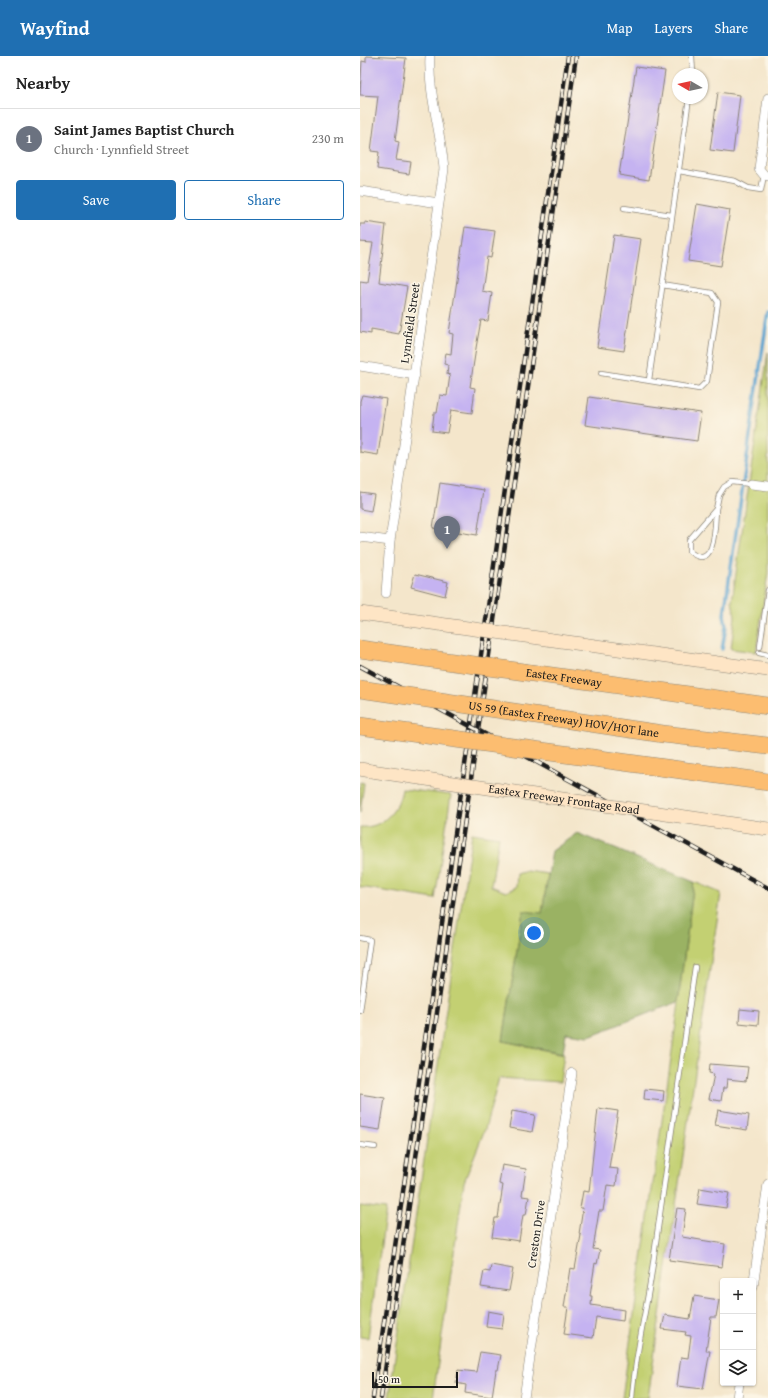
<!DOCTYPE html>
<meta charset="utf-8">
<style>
:root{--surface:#fff;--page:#f6f6f6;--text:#222;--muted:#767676;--line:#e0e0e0;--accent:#1f6fb2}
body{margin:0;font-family:"Gentium Book Plus",serif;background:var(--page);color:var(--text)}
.controls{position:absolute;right:12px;bottom:12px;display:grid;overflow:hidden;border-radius:4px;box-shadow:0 1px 3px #0004}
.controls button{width:36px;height:36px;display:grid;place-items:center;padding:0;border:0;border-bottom:1px solid var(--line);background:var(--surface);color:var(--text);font:20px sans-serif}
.compass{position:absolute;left:312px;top:12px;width:36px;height:36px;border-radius:50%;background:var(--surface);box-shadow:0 1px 3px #0004;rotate:279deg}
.scale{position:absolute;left:12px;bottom:10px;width:86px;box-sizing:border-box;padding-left:4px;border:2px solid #1c1c1c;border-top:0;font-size:11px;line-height:14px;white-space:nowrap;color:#1c1c1c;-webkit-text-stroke:3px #fcf5e5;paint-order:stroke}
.you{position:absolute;left:174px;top:877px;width:14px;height:14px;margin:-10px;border:3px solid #fff;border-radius:50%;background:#1a73e8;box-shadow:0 0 0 6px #1a73e833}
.badge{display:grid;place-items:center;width:26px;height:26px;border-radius:50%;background:var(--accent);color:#fff;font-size:13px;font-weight:700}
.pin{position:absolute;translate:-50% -33px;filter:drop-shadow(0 1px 2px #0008)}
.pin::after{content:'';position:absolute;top:21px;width:14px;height:12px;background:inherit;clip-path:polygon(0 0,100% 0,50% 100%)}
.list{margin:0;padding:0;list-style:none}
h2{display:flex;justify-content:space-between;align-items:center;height:52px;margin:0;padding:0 16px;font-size:17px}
h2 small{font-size:13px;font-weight:400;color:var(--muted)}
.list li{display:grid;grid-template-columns:26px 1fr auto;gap:12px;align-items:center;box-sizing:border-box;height:60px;padding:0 16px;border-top:1px solid var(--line)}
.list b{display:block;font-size:15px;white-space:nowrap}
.list p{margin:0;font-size:13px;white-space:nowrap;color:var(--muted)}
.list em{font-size:13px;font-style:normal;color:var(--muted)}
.actions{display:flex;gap:8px;padding:12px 16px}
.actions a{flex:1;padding:9px 0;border:1px solid var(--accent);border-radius:4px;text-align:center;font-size:14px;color:var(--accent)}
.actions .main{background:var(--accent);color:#fff}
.icon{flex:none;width:22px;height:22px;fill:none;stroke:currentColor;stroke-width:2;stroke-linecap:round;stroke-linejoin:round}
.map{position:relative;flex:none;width:408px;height:1342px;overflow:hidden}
header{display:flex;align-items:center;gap:24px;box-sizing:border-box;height:56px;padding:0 20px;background:var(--accent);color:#fff}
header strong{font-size:19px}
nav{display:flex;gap:22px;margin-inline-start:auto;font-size:14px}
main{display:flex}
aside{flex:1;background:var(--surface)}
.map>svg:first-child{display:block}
.green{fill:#c3d072;stroke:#707647}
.forest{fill:#9ab264;stroke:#5b6740}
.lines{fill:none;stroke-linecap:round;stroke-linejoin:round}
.stream{stroke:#59a2d0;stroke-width:3.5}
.building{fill:#c5b3f1}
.lane-casing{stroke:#888174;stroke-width:6}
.street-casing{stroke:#888174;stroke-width:10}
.secondary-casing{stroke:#888174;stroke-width:14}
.lane{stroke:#fff;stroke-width:4.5}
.street{stroke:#fff;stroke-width:9}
.secondary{stroke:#fee5c5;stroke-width:13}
.rail-casing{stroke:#1c1c1c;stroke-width:4.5}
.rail{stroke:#fcf5e5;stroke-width:3;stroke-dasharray:9;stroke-linecap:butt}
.secondary-bridge-casing{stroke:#888174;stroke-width:14;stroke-linecap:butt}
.highway-bridge-casing{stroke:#888174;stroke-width:18;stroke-linecap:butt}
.secondary-bridge{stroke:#fee5c5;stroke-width:13}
.highway-bridge{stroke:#fcbd6f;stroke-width:17}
.labels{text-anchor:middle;stroke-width:3;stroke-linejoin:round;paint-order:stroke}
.street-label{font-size:12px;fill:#1c1c1c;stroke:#fcf5e5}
</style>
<header>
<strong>Wayfind</strong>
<nav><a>Map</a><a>Layers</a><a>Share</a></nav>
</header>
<main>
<aside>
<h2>Nearby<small></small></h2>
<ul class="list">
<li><span class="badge" style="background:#6b7280">1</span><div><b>Saint James Baptist Church</b><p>Church · Lynnfield Street</p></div><em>230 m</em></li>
</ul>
<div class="actions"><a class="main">Save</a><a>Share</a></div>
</aside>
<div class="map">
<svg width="408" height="1342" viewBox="0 0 408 1342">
<rect width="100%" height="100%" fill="#fcf5e5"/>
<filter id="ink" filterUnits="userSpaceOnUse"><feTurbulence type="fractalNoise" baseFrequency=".025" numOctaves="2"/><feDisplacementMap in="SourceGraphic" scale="8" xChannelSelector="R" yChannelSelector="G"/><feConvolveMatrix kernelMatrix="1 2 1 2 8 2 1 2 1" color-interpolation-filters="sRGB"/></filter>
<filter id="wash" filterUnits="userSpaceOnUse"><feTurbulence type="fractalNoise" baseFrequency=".012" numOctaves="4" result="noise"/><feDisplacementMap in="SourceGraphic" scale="16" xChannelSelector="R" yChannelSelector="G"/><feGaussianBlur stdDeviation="0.9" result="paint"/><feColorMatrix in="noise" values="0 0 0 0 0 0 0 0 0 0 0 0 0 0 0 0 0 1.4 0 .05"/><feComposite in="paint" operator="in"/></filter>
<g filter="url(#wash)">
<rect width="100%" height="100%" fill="#f4e6cb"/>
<path class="green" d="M408,296v221l-12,79 -25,-3 4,-33 -3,-15z
M0,726l4,1 -4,30z
M42,733l49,6 -16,104 -75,-12v-60c23,2 39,-18 42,-38z
M112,777l27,4 -8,49 15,6 10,-5 1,-13 10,-3 21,3 -6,40 -19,-3 -20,130 61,13 -4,28 -61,-4 -14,51 -21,53 -31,216h-44z
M334,826l27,11 -73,505h-26l57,-395 -1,-1z
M0,1150l26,3 -18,129 -8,-1z"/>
<path class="forest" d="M217,777l117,49 -16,120 -89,34 -23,-3 -3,20 -60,-12 20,-130 19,2 10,-62z"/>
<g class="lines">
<path class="stream" d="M362,593l4,-23 -2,-11 44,-303"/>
</g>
<g id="blocks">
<path class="building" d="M6,0l40,2 -11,83 4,1 -3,18 15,2 -2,12 -32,-5 2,-17 -8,-1 7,-55 -18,-1 2,-34 4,1z
M276,11l29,4 -16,109 -30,-5z
M358,36l22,3 -7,58 -23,-3z
M337,148l33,6 -9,56 -33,-5z
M5,166l21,3 -7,57 28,5 -8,47 -28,-5v5l-11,-2v-52l7,1 6,-38 -13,-1v-18h5z
M105,171l30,4 -4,27 -4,-1 -5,34 10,2 -4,28 -7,-1 -5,28 -6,39 5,1 -3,25 -21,-3 -4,23 -15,-2 2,-18h3l3,-18 7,1 3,-21 -3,-1 1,-9 -4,-1 2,-11 5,1 2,-20 -4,-1z
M254,179l27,4 -17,112 -27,-4z
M2,339l24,4 -8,56 -18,-3v-51z
M229,341l112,16 -4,28 -112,-16z
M80,427l44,7 -7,45 -44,-7z
M0,436l14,2 -3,17 -11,-2z
M55,518l33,8 -3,14 -34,-9z
M380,953l19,2 -1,14 -19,-2z
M350,1008l38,3 -2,14 -19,-2 -1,9h-3l-2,13 -12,-2 5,-25 -5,-1z
M285,1033l19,2 -1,10 -19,-2z
M0,1038l25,4 -5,32 -20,-3z
M238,1052l20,3 -9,57 9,1 -2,17 -9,-1 -4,26h-4l-6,38 7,1 -3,14 -2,-1 -5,33h2l-1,9 33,5 -1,11 -27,-4 -3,21 -29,-4 4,-27h-4l6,-39 5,1 6,-34 -2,-1 4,-26h-3l3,-17 6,1z
M358,1054l31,5 -2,15 -32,-5z
M152,1055l23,4 -3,17 -23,-4z
M142,1109l24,4 -4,27 7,1 -3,18h-3l-4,26 -27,-4 3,-19h3l5,-33 -4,-1z
M340,1132l29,5 -3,15 -29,-4z
M317,1152l9,1 -4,28 43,7 -3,23 -53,-7z
M131,1209l22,4 -4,22 -28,-4 3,-16 6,1z
M334,1240l25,4 -3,17h-5l-5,34h4l-7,38 -26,-3 4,-29 7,1 3,-22 -6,-1 1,-3 -24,-3 3,-14 25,4z
M128,1255l16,3 -2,15 -16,-2z
M120,1296l21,3 -3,15h-2l-4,27 -27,-4 1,-8 -10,-2 2,-13 18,2z"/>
</g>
</g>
<g filter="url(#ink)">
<use href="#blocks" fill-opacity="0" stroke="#888174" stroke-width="1"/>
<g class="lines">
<defs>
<path id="lane" d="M332,0l1,18
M319,115l56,10 13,7 13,2 3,-15
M264,152l48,7
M241,317l98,16 8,-8 11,-79 -6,-9 -50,-8
M289,324l40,-282
M356,453c-1,15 0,65 -27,42v-11l27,-31 3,-14 5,-8 8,-5 19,2
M400,591l8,-57
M399,597l9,2
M0,882l10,2 -10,71
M0,1089l15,2
M272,1342c3,-43 14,-86 20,-128 15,-101 29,-202 43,-303"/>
<path id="street" d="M408,42l-9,71 5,6 4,1
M0,135l79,12
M0,310l55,9
M391,428l17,2
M0,481l30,4
M26,537l4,-52 54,-372c-3,-38 -16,-75 -14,-113
M393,1231l15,-103
M164,1342l48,-325
M377,1342l2,-15"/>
<path id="secondary" d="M0,713l11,2"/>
</defs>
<use href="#lane" class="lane-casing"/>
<use href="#street" class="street-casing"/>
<use href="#secondary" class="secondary-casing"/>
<use href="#lane" class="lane"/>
<use href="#street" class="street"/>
<use href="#secondary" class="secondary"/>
<defs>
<path id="rail" d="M0,610l408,222
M13,1342l195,-1342
M21,1342l195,-1342"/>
</defs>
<use href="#rail" class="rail-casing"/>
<use href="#rail" class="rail"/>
<defs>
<g id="secondary-bridge">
<path d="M0,557l408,57"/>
<path id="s1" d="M11,715l397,58"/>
</g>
<g id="highway-bridge">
<path id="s2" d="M0,593l408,57"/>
<path id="s3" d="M0,633l303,45 105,12"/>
<path d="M0,670l408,56"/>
</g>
</defs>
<use href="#secondary-bridge" class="secondary-bridge-casing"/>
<use href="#highway-bridge" class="highway-bridge-casing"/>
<use href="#secondary-bridge" class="secondary-bridge"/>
<use href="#highway-bridge" class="highway-bridge"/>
</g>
</g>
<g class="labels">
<g class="street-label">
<text transform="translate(50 267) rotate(-82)" y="4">Lynnfield Street</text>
<text dy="4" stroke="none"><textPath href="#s2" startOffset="206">Eastex Freeway</textPath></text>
<text dy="4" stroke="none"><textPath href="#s3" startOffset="206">US 59 (Eastex Freeway) HOV/HOT lane</textPath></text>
<text dy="4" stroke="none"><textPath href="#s1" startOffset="195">Eastex Freeway Frontage Road</textPath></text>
<text transform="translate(176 1178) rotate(-82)" y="4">Creston Drive</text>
</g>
</g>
</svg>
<div class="controls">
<button>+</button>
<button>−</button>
<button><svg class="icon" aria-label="layers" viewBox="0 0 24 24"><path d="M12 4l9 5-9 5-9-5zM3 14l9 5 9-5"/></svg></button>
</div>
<svg class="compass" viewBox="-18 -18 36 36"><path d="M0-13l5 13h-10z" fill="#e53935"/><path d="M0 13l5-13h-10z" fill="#767676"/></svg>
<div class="scale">50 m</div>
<div class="you"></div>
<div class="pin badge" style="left:87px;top:493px;background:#6b7280">1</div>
</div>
</main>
